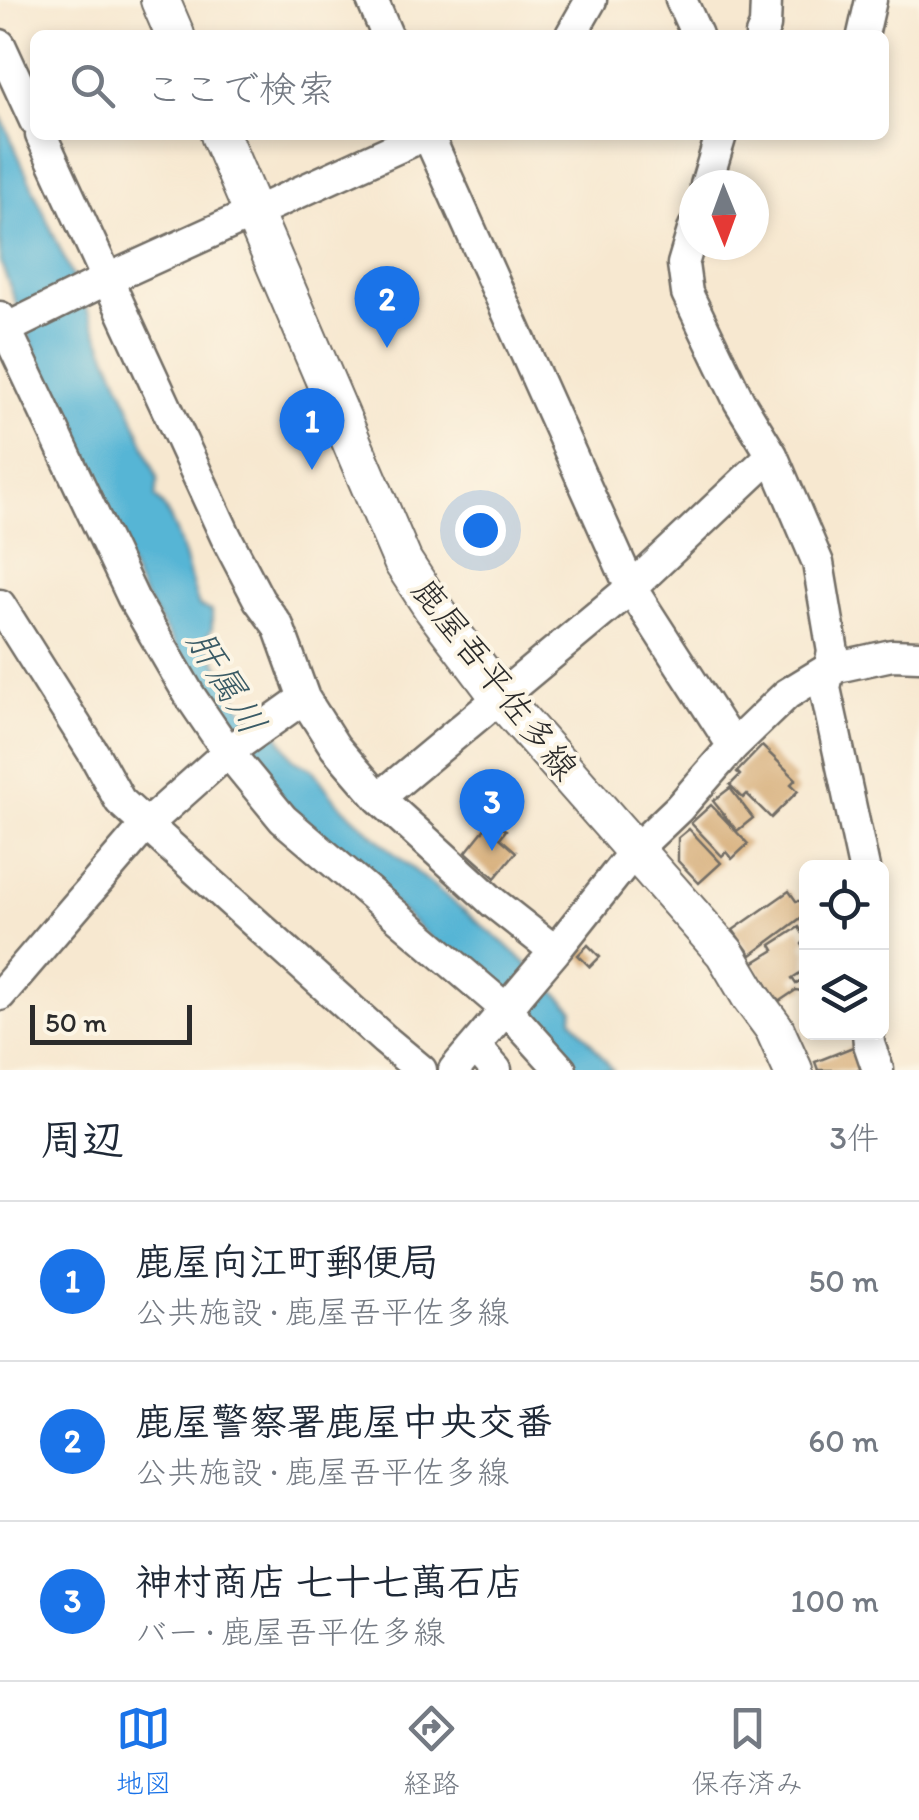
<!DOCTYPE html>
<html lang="ja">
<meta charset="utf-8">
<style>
:root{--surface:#fff;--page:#f6f6f7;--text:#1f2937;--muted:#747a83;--line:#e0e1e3;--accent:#1a73e8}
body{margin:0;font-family:Itim,"Klee One",sans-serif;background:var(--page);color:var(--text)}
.controls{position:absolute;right:30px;bottom:30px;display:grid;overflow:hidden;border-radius:15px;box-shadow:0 5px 15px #0003}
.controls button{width:90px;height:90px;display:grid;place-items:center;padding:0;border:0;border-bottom:2px solid var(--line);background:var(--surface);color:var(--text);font:50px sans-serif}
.compass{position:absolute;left:679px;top:170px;width:90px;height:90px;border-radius:50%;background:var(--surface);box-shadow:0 5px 15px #0003;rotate:179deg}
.scale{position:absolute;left:30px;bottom:25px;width:162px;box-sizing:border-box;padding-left:10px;border:5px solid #2b2b2b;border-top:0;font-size:28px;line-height:35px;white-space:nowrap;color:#2b2b2b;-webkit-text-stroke:8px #fcf5e5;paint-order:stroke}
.you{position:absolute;left:480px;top:530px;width:35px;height:35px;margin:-25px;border:8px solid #fff;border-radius:50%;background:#1a73e8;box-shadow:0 0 0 15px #1a73e833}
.badge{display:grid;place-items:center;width:65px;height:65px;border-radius:50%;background:var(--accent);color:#fff;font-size:32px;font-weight:700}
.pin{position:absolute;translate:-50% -82px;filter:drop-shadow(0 2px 5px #0008)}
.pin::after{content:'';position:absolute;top:52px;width:35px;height:30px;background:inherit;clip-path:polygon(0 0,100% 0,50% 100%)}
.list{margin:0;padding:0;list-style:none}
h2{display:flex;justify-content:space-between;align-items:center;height:130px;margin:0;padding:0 40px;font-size:42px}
h2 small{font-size:32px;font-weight:400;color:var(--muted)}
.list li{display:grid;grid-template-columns:65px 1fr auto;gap:30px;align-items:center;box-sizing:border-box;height:160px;padding:0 40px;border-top:2px solid var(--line)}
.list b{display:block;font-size:38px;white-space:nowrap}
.list p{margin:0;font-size:32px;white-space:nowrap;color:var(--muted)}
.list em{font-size:32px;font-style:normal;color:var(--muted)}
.icon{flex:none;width:55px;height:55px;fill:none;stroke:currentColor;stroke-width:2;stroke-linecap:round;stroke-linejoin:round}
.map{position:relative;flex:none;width:919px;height:1070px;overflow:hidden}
.search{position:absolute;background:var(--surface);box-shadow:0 5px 15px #0003;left:30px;right:30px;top:30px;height:110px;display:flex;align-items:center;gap:25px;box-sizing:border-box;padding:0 35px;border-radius:15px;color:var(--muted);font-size:38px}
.sheet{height:610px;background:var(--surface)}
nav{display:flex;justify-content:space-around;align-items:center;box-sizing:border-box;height:140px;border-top:2px solid var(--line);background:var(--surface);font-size:28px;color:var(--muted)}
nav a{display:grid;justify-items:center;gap:5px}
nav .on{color:var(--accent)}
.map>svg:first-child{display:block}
.water{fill:#57b5d5;stroke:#417080;stroke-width:2.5}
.building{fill:#d5ac77}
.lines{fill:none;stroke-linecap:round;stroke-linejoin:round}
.minor-casing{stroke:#726d65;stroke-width:35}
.major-casing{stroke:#726d65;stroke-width:42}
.minor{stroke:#fff;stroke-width:30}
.major{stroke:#fff;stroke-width:38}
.labels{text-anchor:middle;stroke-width:8;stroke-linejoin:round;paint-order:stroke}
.street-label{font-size:35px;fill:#2b2b2b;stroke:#fcf5e5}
.water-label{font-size:38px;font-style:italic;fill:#3a5b66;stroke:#fcf5e5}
</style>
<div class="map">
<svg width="919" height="1070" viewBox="0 0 919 1070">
<rect width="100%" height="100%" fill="#fcf5e5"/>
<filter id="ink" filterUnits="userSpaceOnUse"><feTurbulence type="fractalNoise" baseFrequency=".01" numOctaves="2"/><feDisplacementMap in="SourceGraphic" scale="20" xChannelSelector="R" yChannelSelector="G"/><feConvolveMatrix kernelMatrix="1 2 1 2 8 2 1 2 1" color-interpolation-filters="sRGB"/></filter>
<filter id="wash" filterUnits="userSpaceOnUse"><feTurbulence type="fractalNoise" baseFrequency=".0048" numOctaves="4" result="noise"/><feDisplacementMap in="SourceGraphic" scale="40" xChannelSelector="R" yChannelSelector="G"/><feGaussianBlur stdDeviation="2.25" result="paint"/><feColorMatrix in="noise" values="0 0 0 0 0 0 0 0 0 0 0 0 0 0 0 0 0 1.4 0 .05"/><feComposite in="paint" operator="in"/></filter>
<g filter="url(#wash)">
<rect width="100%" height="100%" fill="#f7e8d0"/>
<path class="water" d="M0,114l125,281 33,85 -3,17c25,23 32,78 44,109l13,5v17l-7,13 39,71 8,6 15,-1 26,42 19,10 25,33 61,55 114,93 61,59 -1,10 41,51h-42l-318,-298 -112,-181 -104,-234 -37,-96z"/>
<g id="blocks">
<path class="building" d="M762,746l34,33 -5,5 7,7 -27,27 -24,-24 -4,4 -13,-13 10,-10 -3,-3z
M730,788l23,30 -16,13 -24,-30z
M711,805l37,39 -16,15 -6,-7 -4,4 -31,-33z
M491,821l15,9 -6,8 16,14 -21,26 -29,-26z
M689,829l32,34 -22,20 -21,-22v-23z
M789,891l7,10h6l4,7v6l-55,41 -18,-25z
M799,927l7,12 -4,5 4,7v18l-14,9 4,6 10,-6v10l-5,3 -5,-1 -18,12 -25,-39 21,-13 -3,-5z
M588,945l12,12 -10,10 -12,-12z
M863,1043l4,27h-49l-3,-8z"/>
</g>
</g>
<g filter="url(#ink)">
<use href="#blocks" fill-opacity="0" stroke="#726d65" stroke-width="2.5"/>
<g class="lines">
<defs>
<path id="minor" d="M372,0l15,35
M681,0l16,35
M571,35l20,-35
M761,35l4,-9 1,-26
M863,35l8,-35
M0,45l35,76
M41,135l185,402 33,63 19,26 26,72 31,49 44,51 115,105 61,48
M428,135l203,453 102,158
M706,185l15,-50
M694,227l-11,37 4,29 52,108 33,54 46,108 15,89 -8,36 39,180
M0,317l133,281 57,98 38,56 55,67 223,190 55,61
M0,332l97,-48 328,-149
M0,605l94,149 26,47 265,239 36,30
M379,798l252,-210 141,-133
M0,995l145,-169 83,-74 76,-54
M868,1032l1,12 9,26
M475,1046l21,24
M454,1070l101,-119 81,-102 43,-41 54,-62 54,-52 41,-25 64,-14 27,1"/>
<path id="major" d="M160,0l15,35
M220,135l183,427 30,46 67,89 225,256 26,44 23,31 19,42"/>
</defs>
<use href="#minor" class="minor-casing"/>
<use href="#major" class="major-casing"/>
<use href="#minor" class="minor"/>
<use href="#major" class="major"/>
</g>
</g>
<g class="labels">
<g class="street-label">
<text transform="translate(495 679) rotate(52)" y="12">鹿屋吾平佐多線</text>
</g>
<g class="water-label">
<text transform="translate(227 682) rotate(59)" y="13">肝属川</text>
</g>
</g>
</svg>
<div class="controls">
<button><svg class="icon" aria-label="locate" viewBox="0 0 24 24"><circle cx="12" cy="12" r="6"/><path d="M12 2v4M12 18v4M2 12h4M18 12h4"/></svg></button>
<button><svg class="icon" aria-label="layers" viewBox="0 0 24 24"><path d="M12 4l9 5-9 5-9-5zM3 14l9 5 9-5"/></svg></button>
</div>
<svg class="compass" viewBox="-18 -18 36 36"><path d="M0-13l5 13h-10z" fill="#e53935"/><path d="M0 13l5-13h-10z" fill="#747a83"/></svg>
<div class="scale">50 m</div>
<div class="you"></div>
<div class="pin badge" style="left:312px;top:470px">1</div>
<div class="pin badge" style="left:387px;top:348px">2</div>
<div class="pin badge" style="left:492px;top:851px">3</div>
<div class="search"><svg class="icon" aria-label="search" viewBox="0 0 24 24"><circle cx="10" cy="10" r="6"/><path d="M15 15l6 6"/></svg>ここで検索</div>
</div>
<section class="sheet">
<h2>周辺<small>3件</small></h2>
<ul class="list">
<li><span class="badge">1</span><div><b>鹿屋向江町郵便局</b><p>公共施設 · 鹿屋吾平佐多線</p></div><em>50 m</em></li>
<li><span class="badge">2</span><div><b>鹿屋警察署鹿屋中央交番</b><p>公共施設 · 鹿屋吾平佐多線</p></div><em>60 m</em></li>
<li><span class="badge">3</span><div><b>神村商店 七十七萬石店</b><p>バー · 鹿屋吾平佐多線</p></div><em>100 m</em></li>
</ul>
</section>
<nav>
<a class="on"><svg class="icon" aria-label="map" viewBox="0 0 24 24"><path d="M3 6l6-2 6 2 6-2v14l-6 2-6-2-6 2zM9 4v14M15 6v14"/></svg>地図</a>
<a><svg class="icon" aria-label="directions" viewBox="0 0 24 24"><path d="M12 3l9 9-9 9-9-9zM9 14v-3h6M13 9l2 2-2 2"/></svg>経路</a>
<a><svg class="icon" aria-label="saved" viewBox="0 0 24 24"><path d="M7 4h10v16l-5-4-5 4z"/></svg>保存済み</a>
</nav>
